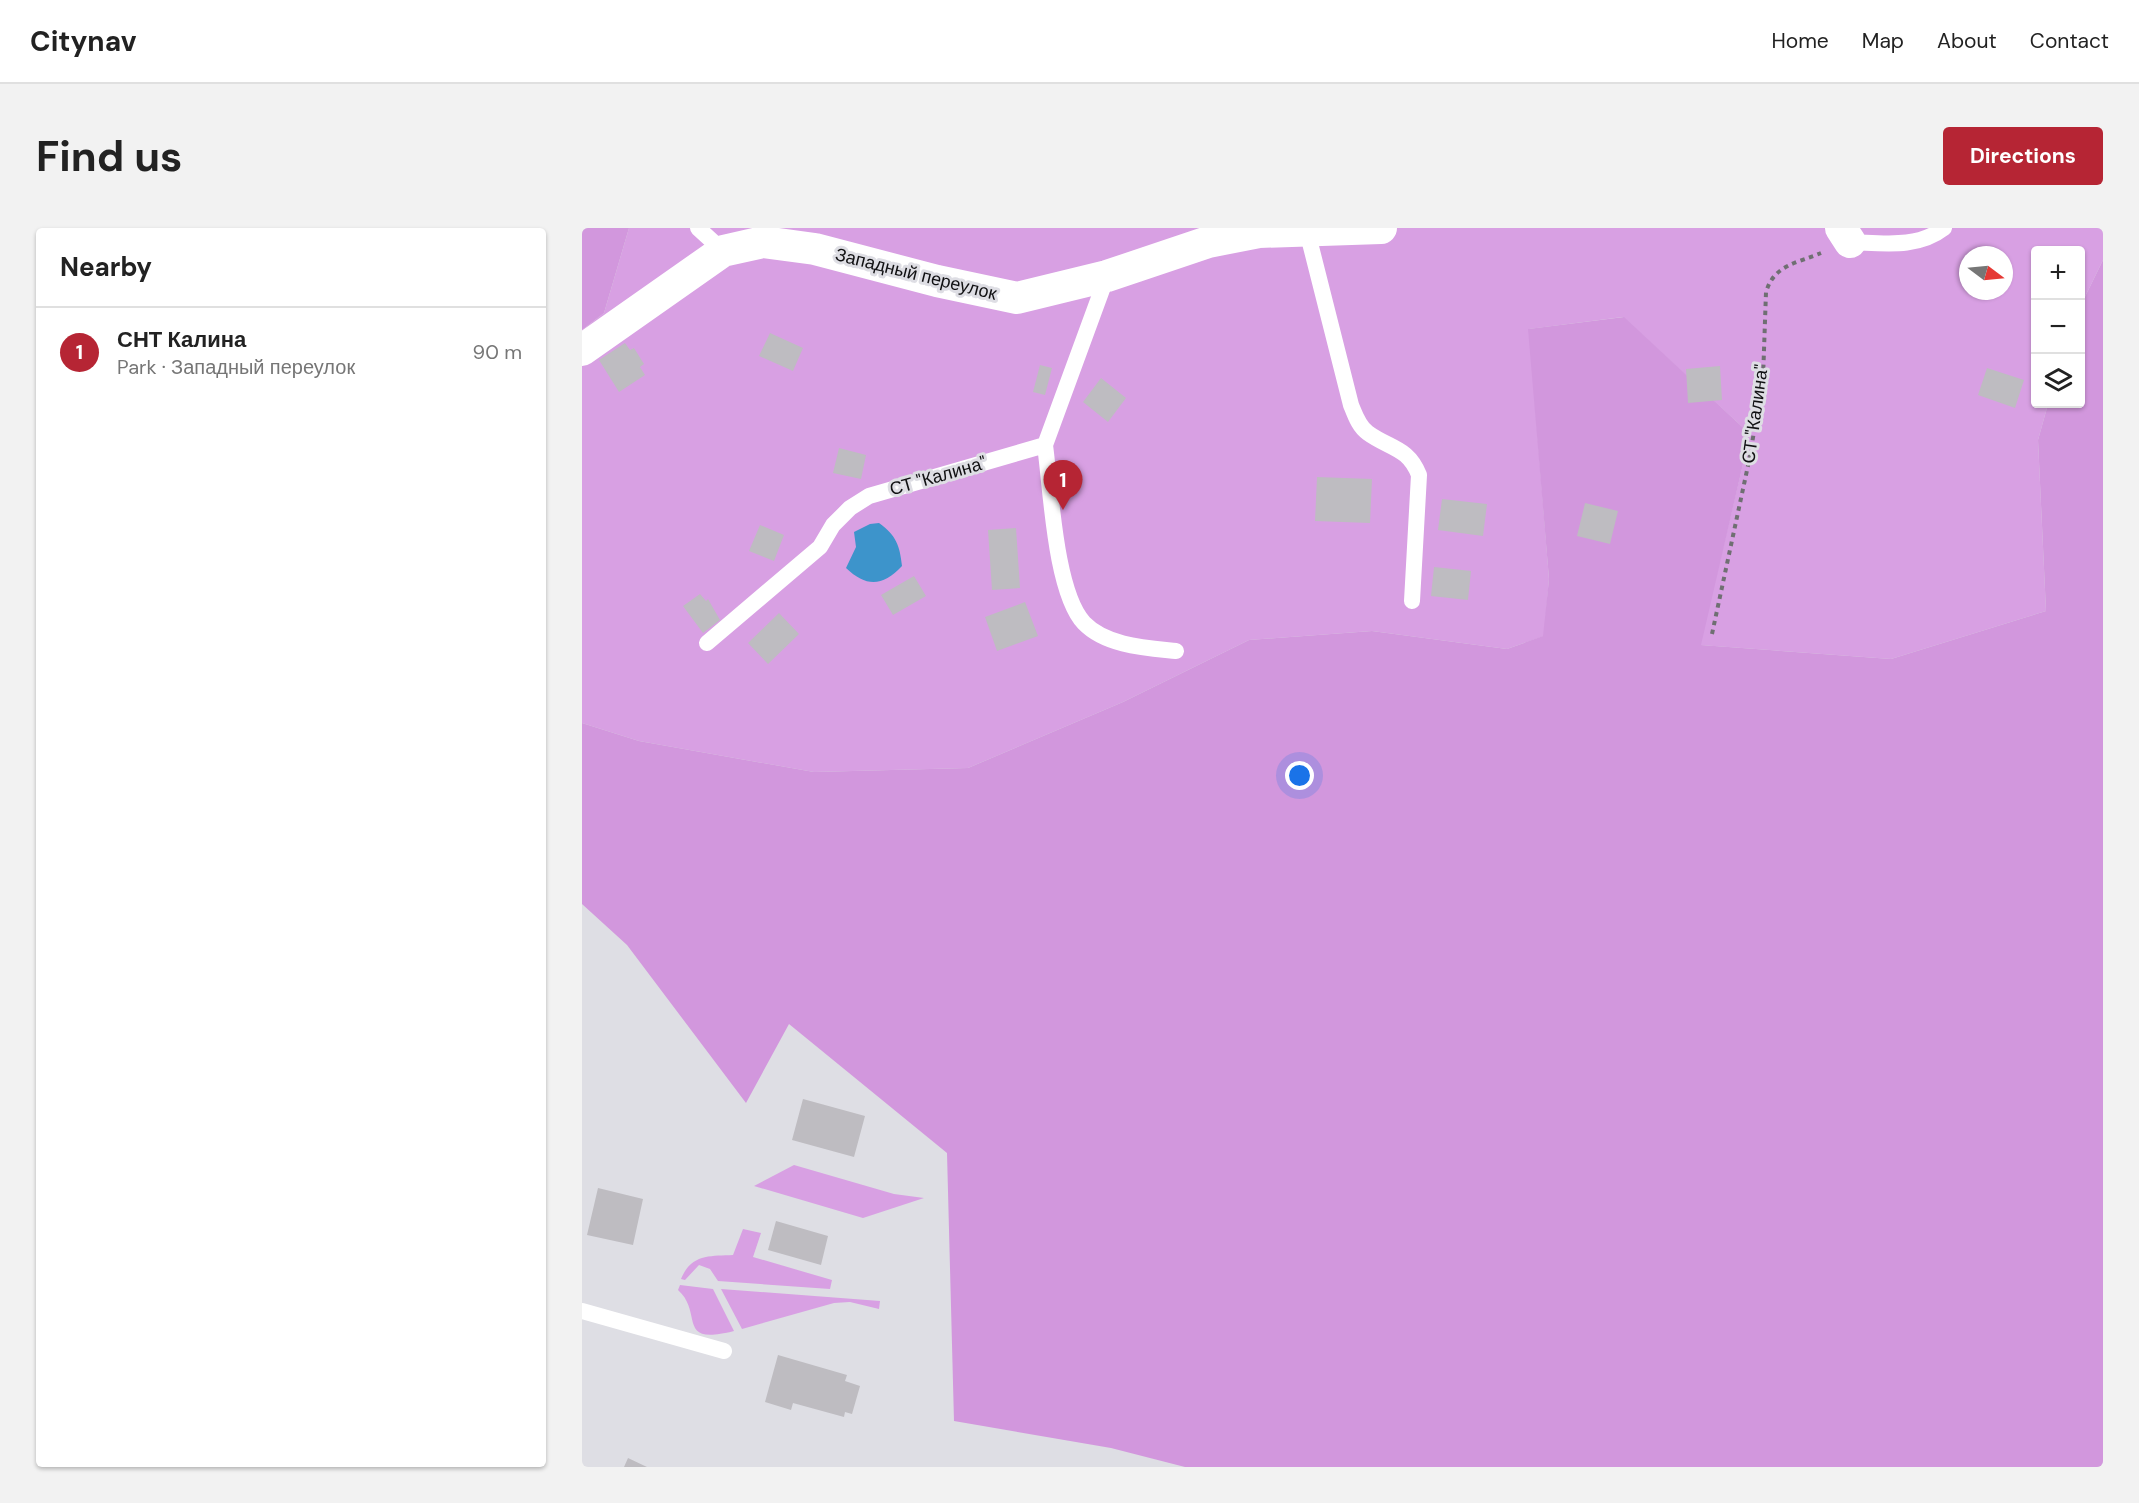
<!DOCTYPE html>
<meta charset="utf-8">
<style>
:root{--surface:#fff;--page:#f2f2f2;--text:#222;--muted:#767676;--line:#e0e0e0;--accent:#b62534}
body{margin:0;font-family:"DM Sans",sans-serif;background:var(--page);color:var(--text)}
.controls{position:absolute;right:18px;top:18px;display:grid;overflow:hidden;border-radius:6px;box-shadow:0 2px 4px #0004}
.controls button{width:54px;height:54px;display:grid;place-items:center;padding:0;border:0;border-bottom:2px solid var(--line);background:var(--surface);color:var(--text);font:30px sans-serif}
.compass{position:absolute;left:1377px;top:18px;width:54px;height:54px;border-radius:50%;background:var(--surface);box-shadow:0 2px 4px #0004;rotate:106deg}
.you{position:absolute;left:718px;top:548px;width:21px;height:21px;margin:-15px;border:4px solid #fff;border-radius:50%;background:#1a73e8;box-shadow:0 0 0 9px #1a73e833}
.badge{display:grid;place-items:center;width:39px;height:39px;border-radius:50%;background:var(--accent);color:#fff;font-size:20px;font-weight:700}
.pin{position:absolute;translate:-50% -50px;filter:drop-shadow(0 2px 3px #0008)}
.pin::after{content:'';position:absolute;top:32px;width:21px;height:18px;background:inherit;clip-path:polygon(0 0,100% 0,50% 100%)}
.list{margin:0;padding:0;list-style:none}
h2{display:flex;justify-content:space-between;align-items:center;height:78px;margin:0;padding:0 24px;font-size:26px}
h2 small{font-size:20px;font-weight:400;color:var(--muted)}
.list li{display:grid;grid-template-columns:39px 1fr auto;gap:18px;align-items:center;box-sizing:border-box;height:90px;padding:0 24px;border-top:2px solid var(--line)}
.list b{display:block;font-size:22px;white-space:nowrap}
.list p{margin:0;font-size:20px;white-space:nowrap;color:var(--muted)}
.list em{font-size:20px;font-style:normal;color:var(--muted)}
.icon{flex:none;width:33px;height:33px;fill:none;stroke:currentColor;stroke-width:2;stroke-linecap:round;stroke-linejoin:round}
.map{position:relative;flex:none;width:1521px;height:1239px;overflow:hidden;border-radius:6px}
header{display:flex;align-items:center;gap:36px;box-sizing:border-box;height:84px;padding:0 30px;background:var(--surface);border-bottom:2px solid var(--line)}
header strong{font-size:28px}
nav{display:flex;gap:33px;margin-inline-start:auto;font-size:21px}
.intro{display:flex;align-items:center;justify-content:space-between;box-sizing:border-box;height:144px;padding:0 36px}
h1{margin:0;font-size:42px}
.button{padding:15px 27px;border-radius:6px;background:var(--accent);color:#fff;font-size:21px;font-weight:700}
main{display:flex;gap:36px;padding:0 36px}
aside{flex:1;background:var(--surface);border-radius:6px;box-shadow:0 2px 4px #0004}
.map>svg:first-child{display:block}
.green{fill:#d8a0e3;fill-rule:evenodd}
.forest{fill:#d297dd}
.water{fill:#3d94cb}
.building{fill:#bebcc1}
.lines{fill:none;stroke-linecap:round;stroke-linejoin:round}
.path{stroke:#6f6f72;stroke-width:4;stroke-dasharray:4.5 4.5;stroke-linecap:butt}
.service{stroke:#fff;stroke-width:16}
.minor{stroke:#fff;stroke-width:32}
.labels{text-anchor:middle;stroke-width:6;stroke-linejoin:round;paint-order:stroke}
.street-label{font-size:18px;fill:#101012;stroke:#dedee4}
</style>
<header>
<strong>Citynav</strong>
<nav><a>Home</a><a>Map</a><a>About</a><a>Contact</a></nav>
</header>
<div class="intro"><h1>Find us</h1><a class="button">Directions</a></div>
<main>
<aside>
<h2>Nearby<small></small></h2>
<ul class="list">
<li><span class="badge">1</span><div><b>СНТ Калина</b><p>Park · Западный переулок</p></div><em>90 m</em></li>
</ul>
</aside>
<div class="map">
<svg width="1521" height="1239" viewBox="0 0 1521 1239">
<rect width="100%" height="100%" fill="#dedee4"/>
<path class="green" d="M47,0h1474v32l-22,45 -1,-55h-44v154h12l-10,36 8,171 -155,48 -191,-14 50,-211 -127,-117 -94,12 20,250 -5,57 -37,13 -135,-18 -123,9 -126,62 -155,66 -154,4 -175,-31 -57,-18v-393l22,-17zM1386,27h36v36h-36z
M212,937l100,29 30,4 -61,20 -109,-32z
M161,1001l18,4 -8,24 79,23 -2,9 -112,-8 -8,-12 -11,-4 -14,15 -4,-1c10,-25 29,-23 52,-24z
M98,1057l33,4 21,42c-59,15 -30,-18 -56,-41z
M139,1061l159,12 -1,8 -29,-7 -16,1 -92,26z"/>
<path class="forest" d="M0,0h47l-25,85 -22,17z
M1521,32v1207h-918l-74,-19 -157,-27 -7,-268 -158,-129 -43,79 -119,-158 -45,-41v-181l57,18 175,31 154,-4 155,-66 126,-62 123,-9 135,18 36,-13 6,-57 -21,-250 96,-12 126,117 -49,211 190,14 155,-48 -8,-171 10,-36h32l1,-99z"/>
<path class="water" d="M297,295c17,12 21,23 23,43 -19,20 -35,22 -56,2l10,-21 -2,-15 16,-8z"/>
<path class="building" d="M188,105l33,15 -10,23 -34,-15z
M43,115l5,7 4,-2 10,16 -4,3 5,8 -26,17 -20,-32z
M458,137l12,3 -7,27 -12,-3z
M1138,138l2,34 -34,3 -2,-34z
M1405,140l37,12 -9,28 -37,-13z
M519,150l25,20 -18,24 -25,-20z
M257,220l27,7 -5,24 -28,-6z
M735,249l55,2 -2,44 -55,-2z
M860,271l45,5 -4,32 -45,-6z
M1003,275l33,8 -8,33 -33,-8z
M178,297l24,10 -10,26 -25,-10z
M434,300l4,60 -28,2 -4,-60z
M852,339l37,4 -3,29 -37,-4z
M332,348l12,20 -33,19 -12,-20z
M118,366l6,7 2,-2 12,21 -17,13 -20,-27z
M443,374l13,34 -41,15 -12,-34z
M197,385l20,21 -31,30 -20,-21z
M221,871l62,17 -11,41 -62,-17z
M16,960l45,11 -10,46 -46,-10z
M194,993l52,15 -7,29 -53,-15z
M196,1127l69,20 -2,6 15,5 -8,28 -7,-2 -1,5 -51,-14 -2,7 -26,-8z
M46,1230l19,9h-23z"/>
<g class="lines">
<path class="path" d="M1130,406l37,-173 14,-82 3,-87c8,-27 31,-29 55,-39"/>
<path class="service" d="M116,0l25,23
M725,3l44,174c4,10 8,22 17,28 22,16 40,14 51,42l-7,126
M1268,14c33,1 67,7 94,-14
M463,217c6,44 10,147 39,178 22,23 63,25 92,28
M125,415l113,-96 13,-22 17,-17 19,-12 176,-51 62,-169
M0,1083l142,40"/>
<path class="minor" d="M1259,0l9,14
M0,122l141,-99 40,-9 52,7 122,32 80,17 90,-22 101,-34 51,-10 122,-4"/>
</g>
<g class="labels">
<g class="street-label">
<text transform="translate(334 46) rotate(14)" y="6">Западный переулок</text>
<text transform="translate(1173 186) rotate(-82)" y="6">СТ "Калина"</text>
<text transform="translate(356 248) rotate(-16)" y="6">СТ "Калина"</text>
</g>
</g>
</svg>
<div class="controls">
<button>+</button>
<button>−</button>
<button><svg class="icon" aria-label="layers" viewBox="0 0 24 24"><path d="M12 4l9 5-9 5-9-5zM3 14l9 5 9-5"/></svg></button>
</div>
<svg class="compass" viewBox="-18 -18 36 36"><path d="M0-13l5 13h-10z" fill="#e53935"/><path d="M0 13l5-13h-10z" fill="#767676"/></svg>
<div class="you"></div>
<div class="pin badge" style="left:481px;top:282px">1</div>
</div>
</main>
